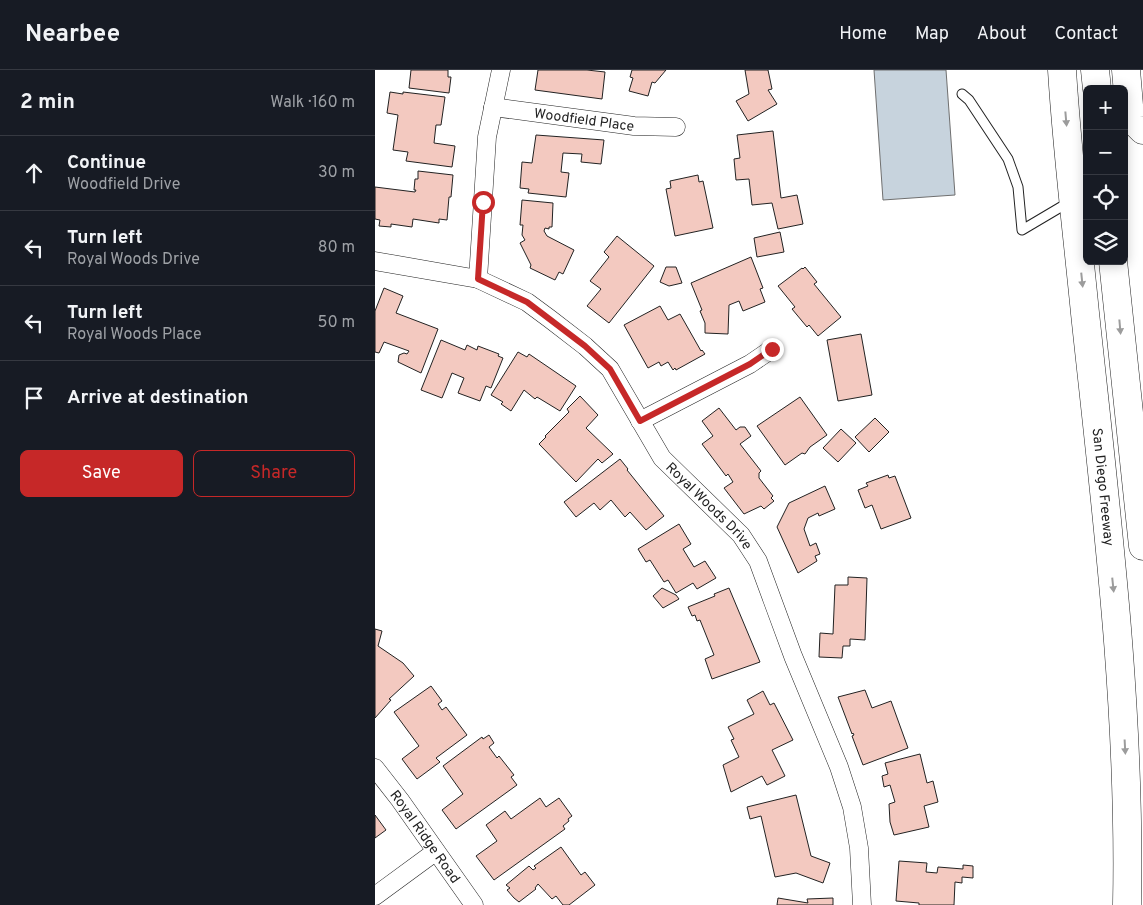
<!DOCTYPE html>
<meta charset="utf-8">
<style>
:root{--surface:#171b24;--page:#242831;--text:#f1f3f6;--muted:#9ea1a6;--line:#363941;--accent:#c62828}
body{margin:0;font-family:Overpass,sans-serif;background:var(--page);color:var(--text)}
.controls{position:absolute;right:15px;top:15px;display:grid;overflow:hidden;border-radius:8px;box-shadow:0 2px 12px #0003}
.controls button{width:45px;height:45px;display:grid;place-items:center;padding:0;border:0;border-bottom:1px solid var(--line);background:var(--surface);color:var(--text);font:25px sans-serif}
.stop{position:absolute;width:15px;height:15px;margin:-11px;border:4px solid #c62828;border-radius:50%;background:#fff}
.stop.end{background:#c62828;border-color:#fff;box-shadow:0 1px 5px #0008}
.list{margin:0;padding:0;list-style:none}
h2{display:flex;justify-content:space-between;align-items:center;height:65px;margin:0;padding:0 20px;font-size:21px}
h2 small{font-size:16px;font-weight:400;color:var(--muted)}
.list li{display:grid;grid-template-columns:32px 1fr auto;gap:15px;align-items:center;box-sizing:border-box;height:75px;padding:0 20px;border-top:1px solid var(--line)}
.list b{display:block;font-size:19px;white-space:nowrap}
.list p{margin:0;font-size:16px;white-space:nowrap;color:var(--muted)}
.list em{font-size:16px;font-style:normal;color:var(--muted)}
.actions{display:flex;gap:10px;padding:15px 20px}
.actions a{flex:1;padding:11px 0;border:1px solid var(--accent);border-radius:8px;text-align:center;font-size:18px;color:var(--accent)}
.actions .main{background:var(--accent);color:#fff}
.icon{flex:none;width:28px;height:28px;fill:none;stroke:currentColor;stroke-width:2;stroke-linecap:round;stroke-linejoin:round}
.map{position:relative;flex:none;width:768px;height:835px;overflow:hidden}
header{display:flex;align-items:center;gap:30px;box-sizing:border-box;height:70px;padding:0 25px;background:var(--surface);border-bottom:1px solid var(--line)}
header strong{font-size:24px}
nav{display:flex;gap:28px;margin-inline-start:auto;font-size:18px}
main{display:flex}
aside{flex:1;background:var(--surface)}
.map>svg:first-child{display:block}
.water{fill:#c7d3dd;stroke:#6f6f6f}
.building{fill:#f3c9c0;stroke:#222}
.lines{fill:none;stroke-linecap:round;stroke-linejoin:round}
.lane-casing{stroke:#222;stroke-width:11}
.street-casing{stroke:#222;stroke-width:19}
.highway-casing{stroke:#222;stroke-width:29}
.lane{stroke:#fff;stroke-width:9}
.street{stroke:#fff;stroke-width:18}
.highway{stroke:#fff;stroke-width:28}
.oneway{fill:#9c9c9c}
.route{stroke:#c62828;stroke-width:6}
.labels{text-anchor:middle;stroke-width:4;stroke-linejoin:round;paint-order:stroke}
.street-label{font-size:14px;fill:#222;stroke:#fff}
</style>
<header>
<strong>Nearbee</strong>
<nav><a>Home</a><a>Map</a><a>About</a><a>Contact</a></nav>
</header>
<main>
<aside>
<h2>2 min<small>Walk · 160 m</small></h2>
<ul class="list">
<li><svg class="icon" aria-label="ahead" viewBox="0 0 24 24"><path d="M12 20V5M6 11l6-6 6 6"/></svg><div><b>Continue</b><p>Woodfield Drive</p></div><em>30 m</em></li>
<li><svg class="icon" aria-label="left" viewBox="0 0 24 24"><path d="M17 20v-9H6M10 6l-5 5 5 5"/></svg><div><b>Turn left</b><p>Royal Woods Drive</p></div><em>80 m</em></li>
<li><svg class="icon" aria-label="left" viewBox="0 0 24 24"><path d="M17 20v-9H6M10 6l-5 5 5 5"/></svg><div><b>Turn left</b><p>Royal Woods Place</p></div><em>50 m</em></li>
<li><svg class="icon" aria-label="arrive" viewBox="0 0 24 24"><path d="M6 21V4h12l-3 4 3 4H6"/></svg><div><b>Arrive at destination</b></div></li>
</ul>
<div class="actions"><a class="main">Save</a><a>Share</a></div>
</aside>
<div class="map">
<svg width="768" height="835" viewBox="0 0 768 835">
<rect width="100%" height="100%" fill="#fff"/>
<path class="water" d="M499,0h72l9,125 -72,5z"/>
<path class="building" d="M36,0h37v7h3l-2,16 -40,-5z
M163,0h49l18,2 -3,27 -67,-9z
M257,0h34l-11,13 -3,-1 -4,14 -19,-5 4,-13 -3,-1z
M370,0h23l4,19 -4,1 9,14 -29,17 -12,-20 13,-7z
M15,22l13,2v-2l42,5 -4,28h-5l-2,18 21,3 -3,21 -46,-6 2,-9 -15,-2 5,-35 -11,-2z
M398,61l8,67 16,-3 6,29 -25,5 -6,-26 -20,2 -3,-26 -13,1 -2,-21 6,-1 -3,-23z
M161,65l68,5 -3,24 -20,-2 1,-8 -19,-1 -2,19 8,1 -3,24 -38,-4 1,-4 -9,-1 2,-26 10,1z
M43,101l35,4 -2,22h-2l-2,23 -8,-1v4l-26,-4 -1,8 -21,-3v3l-12,-1 1,-6 -5,-1v-32l40,5 1,-2h-2l1,-11h3z
M323,105l1,7 4,-1 10,47 -38,8 -9,-47 5,-1 -1,-7z
M147,130l31,3 -1,24h-3v2l-4,-1 -1,3 3,5 27,14 -11,24 -4,-2 -4,8 -25,-12 1,-3 -11,-22 5,-3 -3,-5 1,-10h-3z
M405,162l4,20 -27,5 -3,-19z
M242,166l37,30 -45,57 -22,-17 14,-17 -11,-8 19,-24 -5,-5z
M376,187l12,31 -3,1 5,13 -22,9 -4,-10 -10,4 -1,29 -23,-1v-10l-5,-12 2,-1 -11,-27z
M291,197h10l6,16 -13,3 -9,-4z
M430,197l12,15 -3,2 27,33 -23,19 -9,-11 -2,2 -15,-18 3,-2 -17,-21 24,-18 1,1z
M9,218l19,8 -7,17 42,16 -17,44 -23,-11 1,-7 5,-2 3,1 2,-3 -25,-9 -5,11 -4,-1v-41z
M285,236l8,14 12,-6 21,37 1,-1 3,4 -29,16 -1,-2 -2,2 -5,-8 -7,4 -2,-4 -11,6 -24,-43z
M486,264l11,61 -34,6 -11,-61z
M66,270l24,10 2,-5 10,5 1,-4 21,8 -1,2 5,2 -12,30 -5,-2 -6,15 -22,-8 6,-15 -12,-5 -10,25 -21,-8z
M143,282l9,5 2,-3 47,32 -16,25 -23,-14 -2,2 -11,-9 -13,21 -10,-7 2,-2 -12,-7z
M205,326l18,19 -12,13 27,26 -11,9 -4,-4 -22,23 -37,-38 7,-7 -1,-1 24,-24 -2,-3z
M425,327l27,38 -17,12 -5,7 -3,-1 -17,12 -28,-39z
M344,338l17,22 4,-3h5l6,9 -11,8 21,27 -2,2v5l14,18 -2,2 3,3 -10,8 -3,-3 -17,8 -20,-26 9,-6 -5,-8 -2,2 -24,-32 11,-8 -11,-15z
M500,348l14,14 -20,20 -14,-15z
M466,359l15,14 -18,19 -15,-14z
M245,389l8,10 -1,1 37,46 -18,14 -16,-18 -5,5 -14,-17 -11,10 -6,-7 -18,14 -12,-15z
M513,405l1,3 6,-2 16,42 -30,11 -9,-24 -7,3 -7,-18 10,-4 -2,-3z
M450,416l10,23 -16,7 -1,-3 -10,5 -4,11 6,17 6,-3 4,11 -5,2 2,5 -19,12 -21,-46 12,-24z
M304,454l12,20 -8,5 11,18 11,-6 11,17 -19,11 -4,-6 -17,10 -8,-13 -4,2 -14,-22 -4,2 -8,-13z
M473,507l19,1 -2,62 -15,-1v7h-7l-1,12 -23,-1 1,-24 13,1 2,-49h13z
M287,518l14,7 3,4 -16,9 -10,-12z
M354,518l31,74 -48,17 -7,-20 9,-4 -14,-35 -3,1 -2,-6 -3,1 -4,-9 27,-11 -1,-2z
M0,559l7,2 -4,15 25,17 11,13 -25,23 2,1 -16,18z
M56,616l11,15 -4,3 4,6 4,-3 21,28 -31,23 4,4 -23,17 -15,-20 17,-13 -25,-34z
M490,620l7,18 19,-7 17,47 -45,17 -11,-29 2,-1 -1,-2 -1,1 -14,-37z
M388,621l7,14 4,-2 19,37 -21,10 13,26 -18,9 -5,-9 -31,16 -8,-27 16,-8 -8,-17 3,-1 -6,-12 26,-13 -7,-14z
M114,665l5,8 -5,4 8,11 2,-2 15,19 -3,2 6,8 -61,44 -14,-19 21,-16 -20,-28 39,-29 1,2z
M545,684l7,29 6,-2 5,21 -14,4 5,21 -35,8 -4,-13 -1,-18 6,-2 -5,-17 -6,2 -2,-11 6,-2 -3,-11z
M421,725l15,61 19,7 -7,20 -27,-10 -21,4 -14,-61 -11,3 -3,-12z
M165,728l6,9 13,-9 13,18 -4,3 1,2 -6,5 2,3 -71,51 -18,-24 21,-15 -11,-16 19,-14 6,8z
M0,745l11,15 -11,8z
M186,777l20,28 4,-3 10,13 -26,20h-6l-7,-9 -4,3 -14,-15 -3,4 1,1 -17,13 -5,-4 -7,-8 3,-2 -4,-3 23,-19 4,4 3,-2 -2,-2z
M524,791l28,2 -1,9 11,1 1,-6 25,2v-4l10,1v12l-11,-1v6l-7,-1 -1,23h-35v-2l-23,-2z
M403,828l30,5 -1,-4 26,-1v7h-56z"/>
<g class="lines">
<defs>
<path id="lane" d="M587,24l7,6 39,59 10,28 4,43 49,-29"/>
<g id="street">
<path id="s1" d="M118,37l141,19 42,1"/>
<path id="s2" d="M0,191l103,18 49,23 23,17 35,27 25,23 52,89 79,77 17,26 35,95 46,111 13,40 7,41 3,57"/>
<path d="M103,209l9,-142 14,-67"/>
<path d="M265,351l110,-57 22,-15"/>
<path id="s3" d="M0,698l25,32 74,105"/>
<path d="M0,826l60,-44"/>
</g>
<g id="highway">
<path id="s4" d="M687,0c5,81 15,162 23,243 21,197 46,394 42,592"/>
<path d="M720,0l2,19"/>
<path d="M751,0l4,47 13,13"/>
<path d="M738,191l30,285"/>
</g>
</defs>
<use href="#lane" class="lane-casing"/>
<use href="#street" class="street-casing"/>
<use href="#highway" class="highway-casing"/>
<use href="#lane" class="lane"/>
<use href="#street" class="street"/>
<use href="#highway" class="highway"/>
</g>
<defs><path id="oneway-solid" d="M-6-.8H1V-3.2L6.5 0L1 3.2V.8H-6Z" transform="scale(1.25)"/></defs>
<g class="oneway">
<use href="#oneway-solid" transform="translate(691 49) rotate(85)"/>
<use href="#oneway-solid" transform="translate(707 210) rotate(84)"/>
<use href="#oneway-solid" transform="translate(745 257) rotate(85)"/>
<use href="#oneway-solid" transform="translate(738 515) rotate(84)"/>
<use href="#oneway-solid" transform="translate(750 677) rotate(87)"/>
</g>
<g class="lines">
<path class="route" d="M108,132l-5,77 49,23 58,44 25,23 30,52 110,-57 22,-15"/>
</g>
<g class="labels">
<g class="street-label">
<text dy="5" stroke="none"><textPath href="#s1" startOffset="92">Woodfield Place</textPath></text>
<text dy="5" stroke="none"><textPath href="#s4" startOffset="419">San Diego Freeway</textPath></text>
<text dy="5" stroke="none"><textPath href="#s2" startOffset="436">Royal Woods Drive</textPath></text>
<text dy="5" stroke="none"><textPath href="#s3" startOffset="85">Royal Ridge Road</textPath></text>
</g>
</g>
</svg>
<div class="controls">
<button>+</button>
<button>−</button>
<button><svg class="icon" aria-label="locate" viewBox="0 0 24 24"><circle cx="12" cy="12" r="6"/><path d="M12 2v4M12 18v4M2 12h4M18 12h4"/></svg></button>
<button><svg class="icon" aria-label="layers" viewBox="0 0 24 24"><path d="M12 4l9 5-9 5-9-5zM3 14l9 5 9-5"/></svg></button>
</div>
<div class="stop" style="left:108px;top:132px"></div>
<div class="stop end" style="left:397px;top:279px"></div>
</div>
</main>
